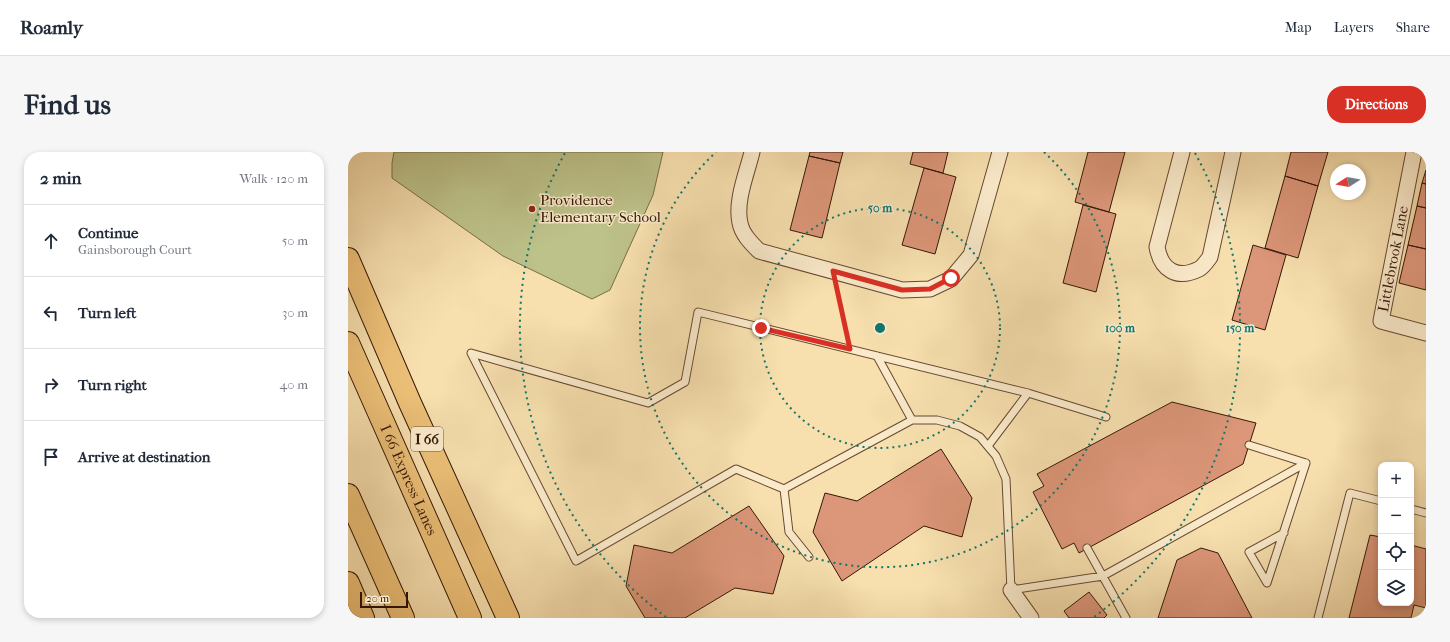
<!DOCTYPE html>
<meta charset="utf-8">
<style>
:root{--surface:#fff;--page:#f6f6f7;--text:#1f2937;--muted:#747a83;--line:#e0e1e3;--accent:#d93025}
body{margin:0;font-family:"IM FELL French Canon",serif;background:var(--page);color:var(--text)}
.controls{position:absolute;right:12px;bottom:12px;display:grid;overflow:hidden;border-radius:8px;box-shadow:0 2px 6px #0003}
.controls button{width:36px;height:36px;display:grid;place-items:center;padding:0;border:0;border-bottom:1px solid var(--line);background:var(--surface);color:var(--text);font:20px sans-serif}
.compass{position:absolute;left:982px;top:12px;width:36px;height:36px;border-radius:50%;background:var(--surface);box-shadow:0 2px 6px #0003;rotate:259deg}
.scale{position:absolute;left:12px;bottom:10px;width:48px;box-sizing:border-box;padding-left:4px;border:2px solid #361707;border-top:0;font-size:11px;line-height:14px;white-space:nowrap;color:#361707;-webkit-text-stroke:3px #faeaca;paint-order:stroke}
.stop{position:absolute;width:12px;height:12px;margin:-9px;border:3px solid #d93025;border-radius:50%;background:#fff}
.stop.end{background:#d93025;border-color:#fff;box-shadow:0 1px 4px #0008}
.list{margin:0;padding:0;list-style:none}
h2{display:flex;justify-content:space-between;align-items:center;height:52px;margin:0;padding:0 16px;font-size:17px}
h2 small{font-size:13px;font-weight:400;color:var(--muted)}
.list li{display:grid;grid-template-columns:26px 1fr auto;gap:12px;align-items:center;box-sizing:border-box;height:72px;padding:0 16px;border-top:1px solid var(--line)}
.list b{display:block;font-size:15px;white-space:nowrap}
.list p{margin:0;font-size:13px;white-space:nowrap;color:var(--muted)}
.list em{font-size:13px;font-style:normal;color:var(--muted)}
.icon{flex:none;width:22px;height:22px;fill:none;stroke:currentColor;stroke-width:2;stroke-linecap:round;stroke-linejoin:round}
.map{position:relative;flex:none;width:1078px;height:466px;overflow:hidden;border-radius:16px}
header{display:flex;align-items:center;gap:24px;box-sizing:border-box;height:56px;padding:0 20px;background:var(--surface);border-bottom:1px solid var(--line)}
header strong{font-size:19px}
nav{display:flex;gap:22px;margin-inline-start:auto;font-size:14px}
.intro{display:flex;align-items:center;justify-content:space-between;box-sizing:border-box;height:96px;padding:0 24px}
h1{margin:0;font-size:28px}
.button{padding:10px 18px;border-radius:16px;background:var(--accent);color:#fff;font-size:14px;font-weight:700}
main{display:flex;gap:24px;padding:0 24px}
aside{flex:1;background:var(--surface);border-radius:16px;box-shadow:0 2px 6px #0003}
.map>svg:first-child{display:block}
.green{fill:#bdc28a;stroke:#7a6c48}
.building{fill:#dc9679;stroke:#361707}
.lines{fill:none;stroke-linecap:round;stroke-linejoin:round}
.lane-casing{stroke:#664931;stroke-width:9}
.street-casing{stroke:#664931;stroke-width:17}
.highway-casing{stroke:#361707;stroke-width:24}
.path{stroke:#361707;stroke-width:2.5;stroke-dasharray:3 2;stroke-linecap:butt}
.lane{stroke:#faeaca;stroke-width:7}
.street{stroke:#faeaca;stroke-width:15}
.highway{stroke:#ecc077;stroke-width:22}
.route{stroke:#d93025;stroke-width:5}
.ring{fill:none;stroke:#0f766e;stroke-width:2;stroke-dasharray:2 4}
.poi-dot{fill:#8f2418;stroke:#faeaca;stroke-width:1.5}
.labels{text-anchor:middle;stroke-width:3;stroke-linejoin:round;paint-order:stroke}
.shield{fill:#faeaca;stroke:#715642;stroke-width:1}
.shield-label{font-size:14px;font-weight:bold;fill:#361707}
.poi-label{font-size:15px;fill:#361707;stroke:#faeaca;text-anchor:start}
.street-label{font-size:15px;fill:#361707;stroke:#faeaca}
.centre{fill:#0f766e;stroke:#faeaca;stroke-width:2}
.ring-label{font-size:12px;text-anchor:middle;font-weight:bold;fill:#0f766e;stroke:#faeaca;stroke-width:3;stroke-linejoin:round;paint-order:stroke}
</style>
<header>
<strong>Roamly</strong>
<nav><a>Map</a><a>Layers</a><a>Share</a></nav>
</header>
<div class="intro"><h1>Find us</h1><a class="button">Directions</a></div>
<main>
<aside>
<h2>2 min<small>Walk · 120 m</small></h2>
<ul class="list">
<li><svg class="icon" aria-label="ahead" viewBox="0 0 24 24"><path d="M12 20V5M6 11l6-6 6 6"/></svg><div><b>Continue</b><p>Gainsborough Court</p></div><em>50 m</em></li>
<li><svg class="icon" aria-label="left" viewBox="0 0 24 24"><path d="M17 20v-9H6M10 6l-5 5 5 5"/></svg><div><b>Turn left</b></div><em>30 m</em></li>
<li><svg class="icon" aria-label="right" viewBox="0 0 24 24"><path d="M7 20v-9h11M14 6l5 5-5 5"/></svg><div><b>Turn right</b></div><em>40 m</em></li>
<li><svg class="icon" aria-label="arrive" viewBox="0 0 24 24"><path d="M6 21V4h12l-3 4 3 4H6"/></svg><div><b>Arrive at destination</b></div></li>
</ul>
</aside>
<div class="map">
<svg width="1078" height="466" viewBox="0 0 1078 466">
<rect width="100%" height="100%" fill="#f7dfae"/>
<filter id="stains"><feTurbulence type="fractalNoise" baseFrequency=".005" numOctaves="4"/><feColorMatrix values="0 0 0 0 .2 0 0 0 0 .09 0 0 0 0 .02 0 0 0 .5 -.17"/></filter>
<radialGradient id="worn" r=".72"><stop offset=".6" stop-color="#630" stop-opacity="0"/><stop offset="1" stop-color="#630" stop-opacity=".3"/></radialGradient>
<path class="green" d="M46,0h269l-10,43 -43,95 -18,9 -89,-43 -111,-78v-15z"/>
<path class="building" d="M462,0h33l-3,11 -31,-7z
M565,0h35l-5,21 -33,-9z
M740,0h37l-16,60 -34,-10z
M943,0h37l-10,34 -33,-10z
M461,4l31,7 -18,75 -32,-8z
M576,16l32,9 -21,77 -33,-9z
M1078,18v14l-4,-1z
M937,24l33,10 -20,72 -33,-10z
M1074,31l4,1v24l-9,-2z
M735,53l33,9 -20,78 -33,-9z
M1069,54l9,2v41l-18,-4z
M905,93l33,10 -21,75 -33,-10z
M1060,93l18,4v41l-27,-7z
M824,250l84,21 -13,41 -164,89 -5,-10 -12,6 -29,-57 11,-6 -7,-12z
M593,297l31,49 -10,39 -38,-11 -82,55 -29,-49 12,-39 32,8z
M401,354l35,50 -11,38 -38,-6 -50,30h-40l-19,-32 8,-41 38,8z
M1022,383l11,2v66h30v-58l15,4v59l-12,-3 -3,13h-62z
M853,396l17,5 34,65h-94l19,-58z
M741,440l18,23 -3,3h-35l-5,-7z"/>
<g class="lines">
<defs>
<path id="lane" d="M529,204l35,64
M680,241l78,24
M901,293l57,18
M640,294l40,-53 -330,-81 -13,70 -37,21 -177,-50 105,208 160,-92 48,20 128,-69h25l23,6 20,11 16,19 10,23 5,111 92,-14 203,-113 -39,120 -18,-31 35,-19
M436,337l5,43 20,25
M1063,357l15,4
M739,396l39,70
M970,466l32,-125 31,8"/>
<path id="street" d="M404,0c-5,21 -17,49 -12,71 2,11 11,20 19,28l143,39 28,-1 21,-10 20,-24 29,-103
M834,0l-25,95c4,23 20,33 42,22 4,-2 8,-8 11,-12l23,-105
M1066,0l-33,169 45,12
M663,438l20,28"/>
<g id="highway">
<path d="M0,107l62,144 98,215"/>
<path id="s1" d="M0,191l122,275"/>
<path d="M0,343l55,123"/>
<path d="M0,431l15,35"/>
</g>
</defs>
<use href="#lane" class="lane-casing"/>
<use href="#street" class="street-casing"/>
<use href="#highway" class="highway-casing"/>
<path class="path" d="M489,135l10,50"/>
<use href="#lane" class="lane"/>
<use href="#street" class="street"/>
<use href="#highway" class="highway"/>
</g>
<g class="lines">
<path class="route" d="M413,176l89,21 -17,-78 69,19 28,-1 21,-11"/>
</g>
<g class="ring">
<circle cx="532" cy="176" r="120"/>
<path d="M696 0A240 240 0 1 1 368 0"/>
<path d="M318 465A360 360 0 0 1 217 1M847 1A360 360 0 0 1 746 465"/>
</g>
<circle class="poi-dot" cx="184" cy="57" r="4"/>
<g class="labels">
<rect class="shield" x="63" y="275" width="32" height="24" rx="3"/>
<g class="shield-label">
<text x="79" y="292">I 66</text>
</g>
<g class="poi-label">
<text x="192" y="53">Providence<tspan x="192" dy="17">Elementary School</tspan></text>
</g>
<g class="street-label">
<text transform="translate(1045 107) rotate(-79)" y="5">Littlebrook Lane</text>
<text dy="5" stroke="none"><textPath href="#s1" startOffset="150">I 66 Express Lanes</textPath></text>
</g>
</g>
<circle cx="532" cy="176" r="6" class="centre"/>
<g class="ring-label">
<text x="532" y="60">50 m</text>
<text x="772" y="180">100 m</text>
<text x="892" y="180">150 m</text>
</g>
<rect width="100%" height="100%" filter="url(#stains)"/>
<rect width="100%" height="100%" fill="url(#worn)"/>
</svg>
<div class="controls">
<button>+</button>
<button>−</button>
<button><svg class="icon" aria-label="locate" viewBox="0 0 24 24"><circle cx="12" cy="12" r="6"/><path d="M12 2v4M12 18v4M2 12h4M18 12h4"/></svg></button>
<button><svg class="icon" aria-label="layers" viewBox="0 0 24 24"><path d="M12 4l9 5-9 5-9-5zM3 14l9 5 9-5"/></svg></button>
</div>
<svg class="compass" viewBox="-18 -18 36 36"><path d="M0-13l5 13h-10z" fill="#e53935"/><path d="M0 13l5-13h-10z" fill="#747a83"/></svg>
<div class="scale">20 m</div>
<div class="stop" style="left:603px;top:126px"></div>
<div class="stop end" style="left:413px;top:176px"></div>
</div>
</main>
